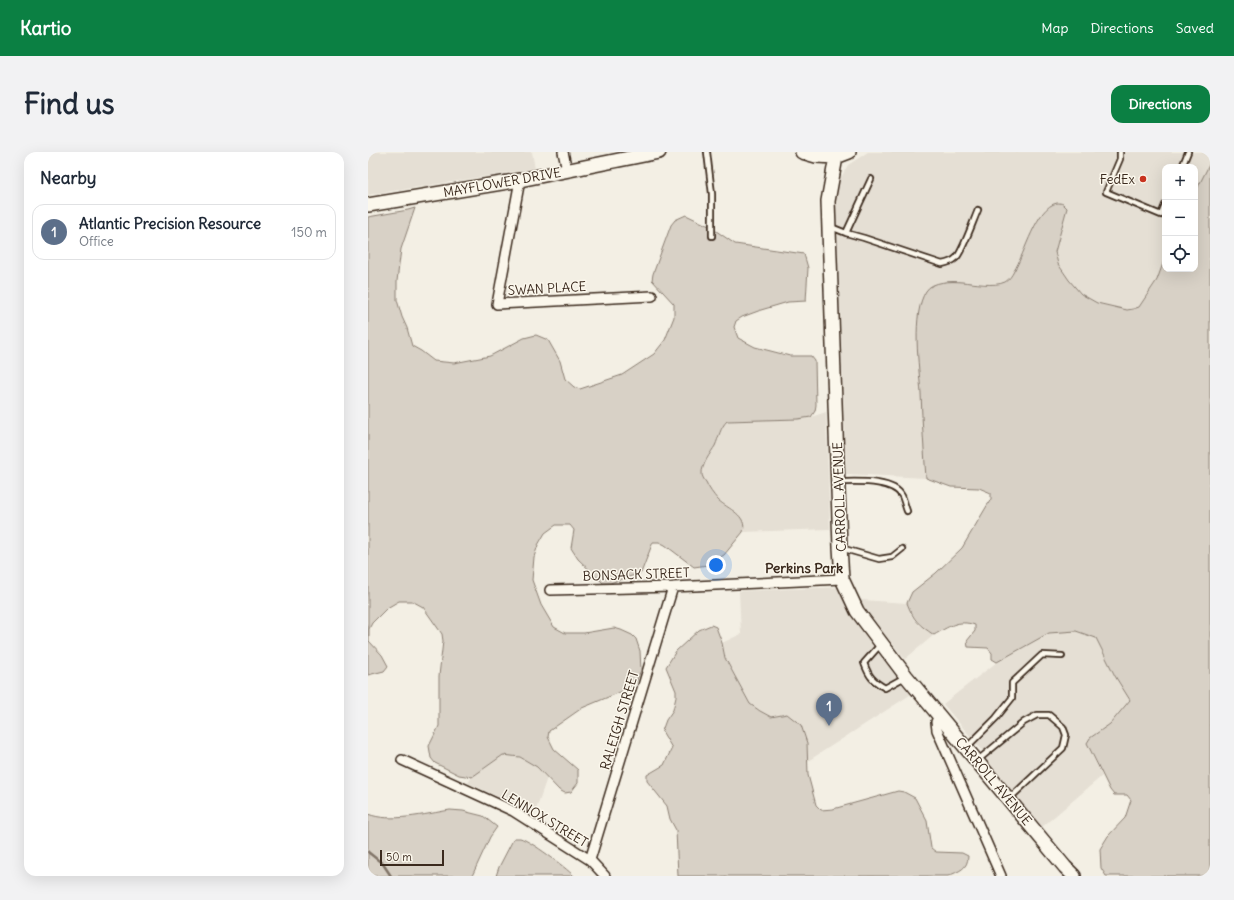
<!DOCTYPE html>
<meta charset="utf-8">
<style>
:root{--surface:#fff;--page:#f2f2f3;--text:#1f2937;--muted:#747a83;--line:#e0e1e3;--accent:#0b8043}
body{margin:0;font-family:Delius,sans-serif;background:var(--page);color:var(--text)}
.controls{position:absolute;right:12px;top:12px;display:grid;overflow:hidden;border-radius:8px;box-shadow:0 4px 16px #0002}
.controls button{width:36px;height:36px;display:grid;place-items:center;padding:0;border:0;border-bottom:1px solid var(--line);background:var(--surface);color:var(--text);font:20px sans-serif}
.scale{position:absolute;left:12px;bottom:10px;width:64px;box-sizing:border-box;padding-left:4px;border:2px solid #3b2a1e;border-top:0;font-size:11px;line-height:14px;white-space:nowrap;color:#3b2a1e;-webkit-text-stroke:3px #fbf7ec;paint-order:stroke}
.you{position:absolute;left:348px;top:413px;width:14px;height:14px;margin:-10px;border:3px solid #fff;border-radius:50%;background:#1a73e8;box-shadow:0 0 0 6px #1a73e833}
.badge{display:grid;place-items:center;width:26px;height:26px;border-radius:50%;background:var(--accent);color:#fff;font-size:13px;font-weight:700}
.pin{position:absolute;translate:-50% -33px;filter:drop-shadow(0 1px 2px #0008)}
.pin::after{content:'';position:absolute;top:21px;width:14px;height:12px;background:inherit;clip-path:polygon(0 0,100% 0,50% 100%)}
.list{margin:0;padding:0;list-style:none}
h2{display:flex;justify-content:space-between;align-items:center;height:52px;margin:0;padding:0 16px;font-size:17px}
h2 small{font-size:13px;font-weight:400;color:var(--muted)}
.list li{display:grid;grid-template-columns:26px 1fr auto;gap:12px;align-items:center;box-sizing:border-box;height:56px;margin:0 8px 8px;padding:0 8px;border:1px solid var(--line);border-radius:12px}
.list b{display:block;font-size:15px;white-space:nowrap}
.list p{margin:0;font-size:13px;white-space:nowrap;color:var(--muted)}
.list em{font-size:13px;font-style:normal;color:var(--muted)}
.icon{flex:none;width:22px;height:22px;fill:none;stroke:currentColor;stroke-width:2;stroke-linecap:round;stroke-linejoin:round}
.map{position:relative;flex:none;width:842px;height:724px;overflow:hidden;border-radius:12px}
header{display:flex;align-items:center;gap:24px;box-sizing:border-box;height:56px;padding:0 20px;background:var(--accent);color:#fff}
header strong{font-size:19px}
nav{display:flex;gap:22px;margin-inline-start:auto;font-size:14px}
.intro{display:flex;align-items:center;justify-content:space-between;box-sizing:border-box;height:96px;padding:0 24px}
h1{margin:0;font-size:28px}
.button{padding:10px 18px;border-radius:12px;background:var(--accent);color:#fff;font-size:14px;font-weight:700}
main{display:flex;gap:24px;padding:0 24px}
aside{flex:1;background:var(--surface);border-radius:12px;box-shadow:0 4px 16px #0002}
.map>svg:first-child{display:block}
.built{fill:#e5dfd4}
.green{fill:#d8d1c6;stroke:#8a7e72}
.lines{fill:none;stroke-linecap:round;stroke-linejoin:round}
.stream{stroke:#817468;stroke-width:2.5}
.lane-casing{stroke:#3b2a1e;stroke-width:8}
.street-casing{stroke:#3b2a1e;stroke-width:12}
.secondary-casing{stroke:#3b2a1e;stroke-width:16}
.lane{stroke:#fbf7ec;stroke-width:4.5}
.street{stroke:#fbf7ec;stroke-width:9}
.secondary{stroke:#fbf7ec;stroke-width:13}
.poi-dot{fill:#c8321e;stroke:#fbf7ec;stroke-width:1.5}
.labels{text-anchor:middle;stroke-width:3;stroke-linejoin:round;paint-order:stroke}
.poi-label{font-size:13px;fill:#3b2a1e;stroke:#fbf7ec;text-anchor:end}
.street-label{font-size:13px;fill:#3b2a1e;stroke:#fbf7ec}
.neighbourhood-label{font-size:14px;font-weight:bold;fill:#3b2a1e;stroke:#fbf7ec}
</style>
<header>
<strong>Kartio</strong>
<nav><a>Map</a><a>Directions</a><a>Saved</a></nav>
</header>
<div class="intro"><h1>Find us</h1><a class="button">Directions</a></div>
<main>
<aside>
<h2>Nearby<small></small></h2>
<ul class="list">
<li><span class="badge" style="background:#5c6f8a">1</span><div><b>Atlantic Precision Resource</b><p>Office</p></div><em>150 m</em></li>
</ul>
</aside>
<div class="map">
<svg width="842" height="724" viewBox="0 0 842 724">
<rect width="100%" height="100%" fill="#f3efe4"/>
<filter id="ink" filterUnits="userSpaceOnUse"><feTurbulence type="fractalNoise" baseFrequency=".025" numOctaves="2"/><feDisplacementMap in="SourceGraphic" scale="8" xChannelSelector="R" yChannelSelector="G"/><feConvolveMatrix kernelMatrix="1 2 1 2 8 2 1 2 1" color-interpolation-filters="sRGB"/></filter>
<g filter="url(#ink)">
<path class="built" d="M0,0h164l3,17 -167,26z
M500,0h342v11l-15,30v-26h-30v91l-8,22 -18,27 -6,2 -6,1 -30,-7 -16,-9 -12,-14 -11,-16 -3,-12 12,-44 -4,-4 -6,-1 -11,6 -31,61 -7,10 -5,3 -12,1 -31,-2 -42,57 8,139 -80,-4 -11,-286 13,-23z
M458,260l4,117 -87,3 1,-4 -8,-16 -16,-11 -9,-9 -9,-17v-7l14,-25 7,-18 4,-4 71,-2 13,-2z
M473,435l10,25 6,12 12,16 44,53 -105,68 -1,-18 -20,-29 -16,3 -11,-6 -10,-7 -25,-46 -3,-15 19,-9 -2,-43z
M490,447l4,1 45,3 4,12 8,10 15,10 -29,24 -18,-22z
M695,479h13l20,7 19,38 15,24 -20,24 -20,14 -3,5 15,33 -60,51 -57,-68 2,-3 -44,-52 54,-42 52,-29z
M135,603l17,2 17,10 10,11 -13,37 -22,-12 -44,-20 4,-6z"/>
<path class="green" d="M842,11v713h-104l-5,-8 -1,-19 8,-13 17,-18 6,-18 -4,-5h-13l-4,-5 -23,-47 3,-5 20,-14 20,-24 -15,-24 -19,-38 -20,-7 -27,2 -52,29 -5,-3v-6l-4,-5 -20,-1 -1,-6 8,-10v-6c-17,-6 -27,2 -41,10 -16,-11 -20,-14 -27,-32l5,-11 24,-19 26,-25 29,-49v-6l-12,-5 -28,-1 -25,-9c-2,-28 -4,-56 -5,-85 -2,-26 -10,-79 5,-102 6,-10 26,-10 36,-9 11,1 33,5 43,0 4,-2 7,-7 9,-11 11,-17 22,-64 43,-68 2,0 4,0 6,1l4,4 -12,44 3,12 11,16 12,14 16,9 30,7 6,-1 6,-2 18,-27 8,-22v11h30v-76z
M47,56l-14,41 -4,32v19l5,17 5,11 5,18 9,5 13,10 20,2 36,-7 34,-18 12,-3 12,5 12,21 5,18 9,8 6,2 42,-14 32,-21 11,-14 9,-23v-13l-22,-24 1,-6 18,-49 4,-5 11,-5 23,11 26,18 69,10 4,14 -2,33 -18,1 -27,8 -19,7 -6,4 -2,6 4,11 17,9 35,9h21l4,5 1,44 -1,6 -4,6 -13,2 -71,2c-7,7 -8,16 -12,25 -4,6 -14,20 -13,28 0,2 2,6 4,8 3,7 7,12 12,18 10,9 30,15 25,32l-19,23 -16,10 -14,2 -29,-22 -6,-3h-6l-12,31 -31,10h-7l-25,-24 -7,-11 3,-18 -4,-5h-14l-11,8 -7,12 -4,12 -2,23 9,25 13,22 11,6h19l30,-5 7,2 11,5 4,4 4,12 1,19 -5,12 -11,8 -43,18 -33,23 -1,6 6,12 24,21v13l-7,9 -6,1 -6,-3 -22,-23 -17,-10 -17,-2 -31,22 -13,-2 -24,-12 -4,-5 -2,-12 10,-20v-50l4,-35 -1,-7 -19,-27 -11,-6h-13l-12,7 -15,15 -3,6v12l13,14 6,11 -4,5 -16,4v-458l40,-7z
M343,473l5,2 6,16 3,15 25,46 10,7 11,6 16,-3 14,11 6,18 1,32 8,30 5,5 12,-1 65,-18 6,1 11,6 12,23 4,27 5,4 26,1 6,3c0,13 -9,15 -20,20h-270l-2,-46 -6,-11 -3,-13 -20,-25v-6l17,-10 8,-17 -10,-17 4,-11 7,-10 3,-13v-6l-10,-24 10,-16 23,-21z
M82,658l13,1 20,5 14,11 -7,10 -18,39h-104v-62c22,9 58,0 82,-4z
M146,686c2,0 4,0 6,0 11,3 45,29 54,38h-78l3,-9z"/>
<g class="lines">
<path class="stream" d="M0,700l15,12 8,12"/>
<defs>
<path id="lane" d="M339,0l5,42v42
M752,0v7l-14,33 55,23 4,-10
M814,15l6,-15
M463,75l15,6 25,-54
M478,81l18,5 78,26c5,-1 10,-2 14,-6 6,-5 18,-39 22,-48
M472,330c16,0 53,-3 62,14 2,4 3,10 5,15
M473,396l38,11 13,-2 10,-8
M512,493l-16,18c5,14 9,18 21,25l20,-11
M599,595l29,-29 16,-20v-15l30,-28 20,1
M610,608l46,-38 13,-7h12l14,12 3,8 -3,13 -54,51"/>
<path id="street" d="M195,0l4,18
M152,28l-23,124 155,-8
M182,438l123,-3 169,-8
M571,564l-3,6 1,8 64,146
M34,608l111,51 77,49 15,16
M222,708l83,-273"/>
<path id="secondary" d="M434,0l14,4 20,1 13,-5
M468,5l-8,44 12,346 2,32 15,32 49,65 159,191 9,9
M0,53l152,-25 139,-28"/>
</defs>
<use href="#lane" class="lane-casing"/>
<use href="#street" class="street-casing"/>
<use href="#secondary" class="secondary-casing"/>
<use href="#lane" class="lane"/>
<use href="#street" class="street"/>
<use href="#secondary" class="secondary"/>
</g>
</g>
<circle class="poi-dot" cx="775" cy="27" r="4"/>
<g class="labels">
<g class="poi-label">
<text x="767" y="32">FedEx</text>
</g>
<g class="street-label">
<text transform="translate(134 30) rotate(-10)" y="5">MAYFLOWER DRIVE</text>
<text transform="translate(179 136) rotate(-3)" y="5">SWAN PLACE</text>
<text transform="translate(471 345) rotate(-92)" y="5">CARROLL AVENUE</text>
<text transform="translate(268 422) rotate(-2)" y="5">BONSACK STREET</text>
<text transform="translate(251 568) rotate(-73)" y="5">RALEIGH STREET</text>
<text transform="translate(626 629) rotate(50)" y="5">CARROLL AVENUE</text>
<text transform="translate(177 666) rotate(31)" y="5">LENNOX STREET</text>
</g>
<g class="neighbourhood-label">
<text x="436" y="421">Perkins Park</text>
</g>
</g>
</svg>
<div class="controls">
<button>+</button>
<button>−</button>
<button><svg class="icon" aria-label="locate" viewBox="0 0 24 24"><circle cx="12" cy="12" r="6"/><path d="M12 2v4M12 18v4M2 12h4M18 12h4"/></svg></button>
</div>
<div class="scale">50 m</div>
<div class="you"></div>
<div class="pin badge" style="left:461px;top:574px;background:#5c6f8a">1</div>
</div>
</main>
